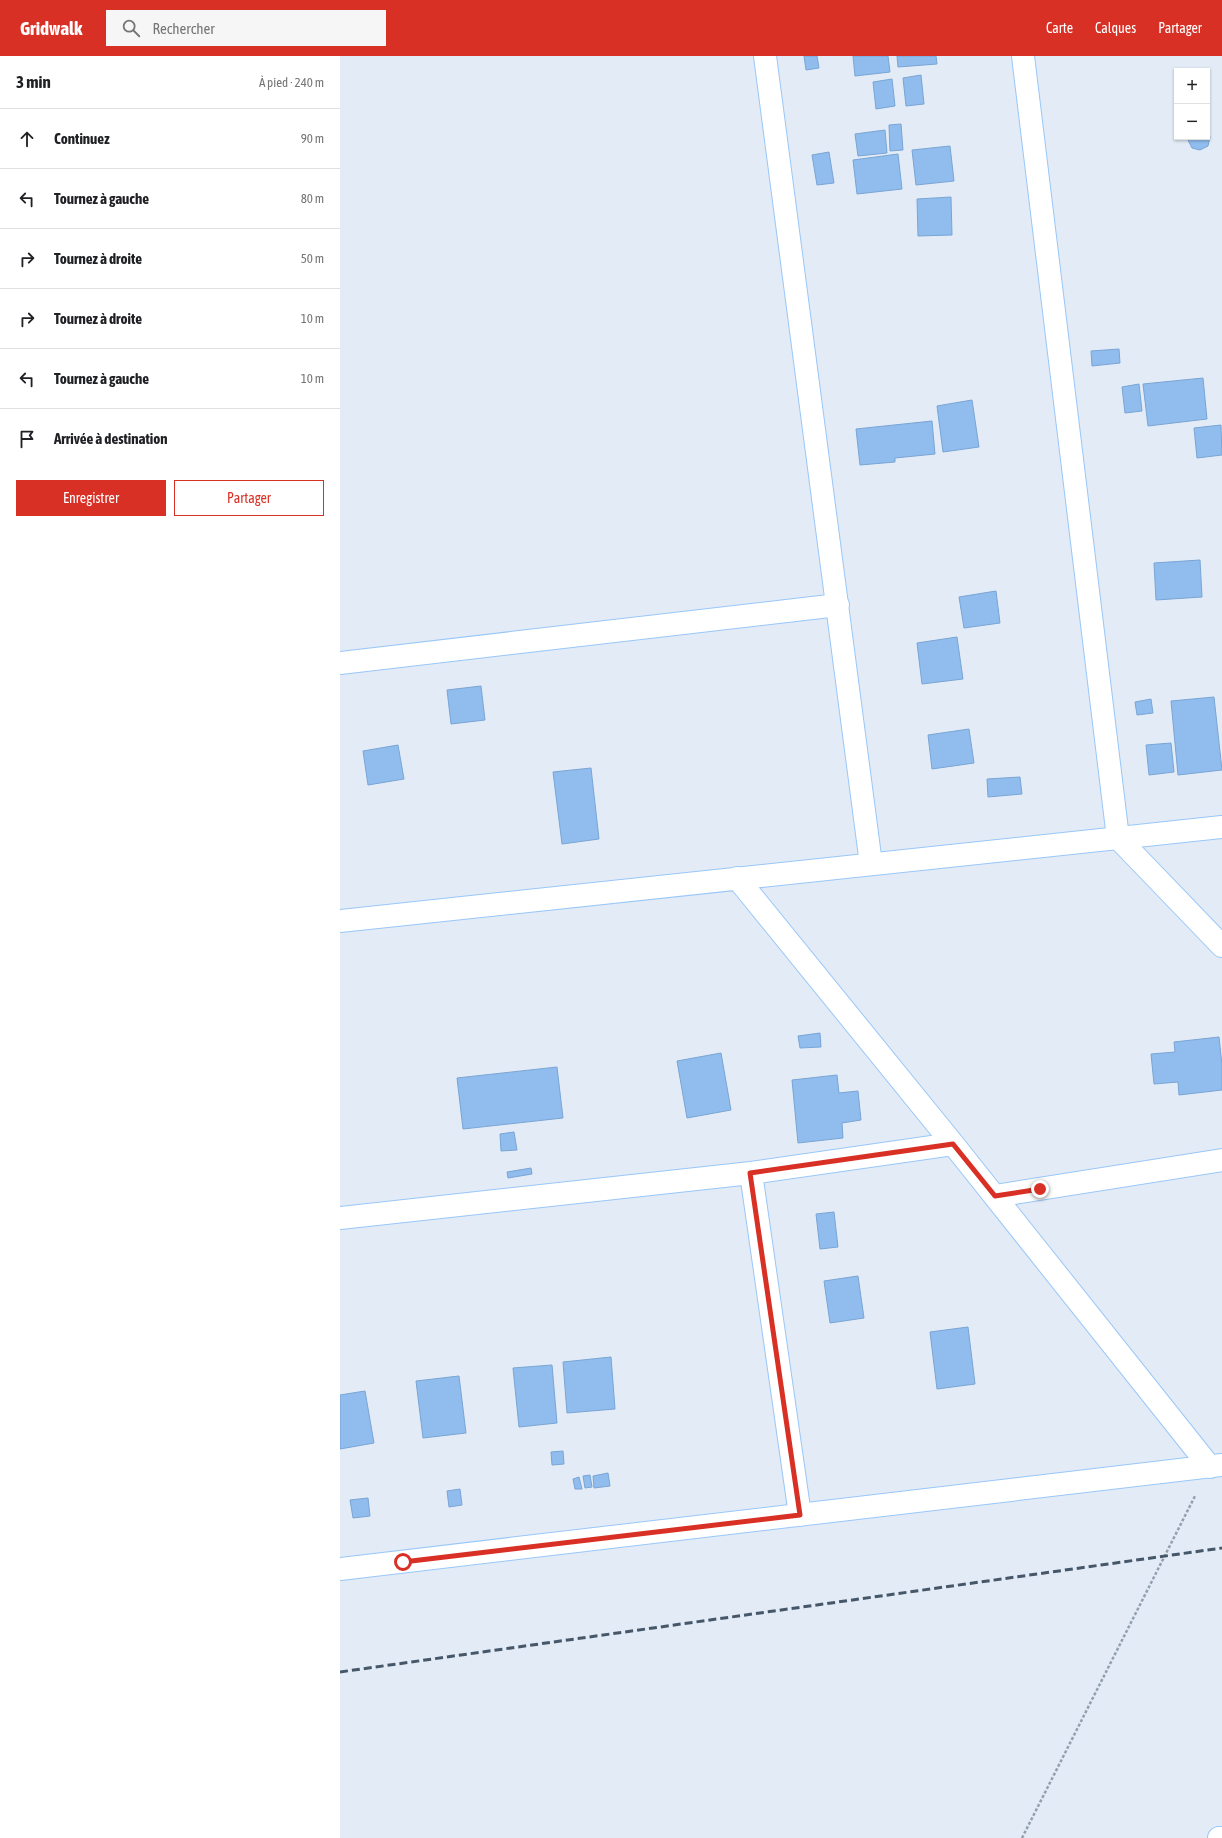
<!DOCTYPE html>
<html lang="fr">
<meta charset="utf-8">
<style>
:root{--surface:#fff;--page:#f6f6f6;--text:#202124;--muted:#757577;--line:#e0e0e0;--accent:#d93025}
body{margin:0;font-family:"Asap Condensed",sans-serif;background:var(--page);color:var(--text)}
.controls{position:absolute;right:12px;top:12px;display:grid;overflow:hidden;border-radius:0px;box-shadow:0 1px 3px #0004}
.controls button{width:36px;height:36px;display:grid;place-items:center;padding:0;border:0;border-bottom:1px solid var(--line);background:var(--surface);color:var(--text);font:20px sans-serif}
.stop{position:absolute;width:12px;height:12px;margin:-9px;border:3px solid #d93025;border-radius:50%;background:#fff}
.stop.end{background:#d93025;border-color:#fff;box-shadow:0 1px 4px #0008}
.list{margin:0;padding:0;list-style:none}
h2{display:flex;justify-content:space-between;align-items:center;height:52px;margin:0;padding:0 16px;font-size:17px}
h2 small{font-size:13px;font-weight:400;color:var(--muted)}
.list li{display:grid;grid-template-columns:26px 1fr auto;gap:12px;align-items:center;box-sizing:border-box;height:60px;padding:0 16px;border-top:1px solid var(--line)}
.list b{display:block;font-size:15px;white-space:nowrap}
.list em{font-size:13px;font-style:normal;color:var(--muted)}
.actions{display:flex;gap:8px;padding:12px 16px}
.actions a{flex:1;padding:9px 0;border:1px solid var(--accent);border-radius:0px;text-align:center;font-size:14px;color:var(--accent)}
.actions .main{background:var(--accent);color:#fff}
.icon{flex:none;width:22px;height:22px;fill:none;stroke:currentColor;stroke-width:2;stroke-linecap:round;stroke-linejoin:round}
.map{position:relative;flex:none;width:882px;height:1782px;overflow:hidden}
header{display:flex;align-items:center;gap:24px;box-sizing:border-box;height:56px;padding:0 20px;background:var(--accent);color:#fff}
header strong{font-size:19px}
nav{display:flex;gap:22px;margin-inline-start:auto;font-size:14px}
.search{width:280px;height:36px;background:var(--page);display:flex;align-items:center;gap:10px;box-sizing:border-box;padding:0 14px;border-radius:0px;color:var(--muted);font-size:15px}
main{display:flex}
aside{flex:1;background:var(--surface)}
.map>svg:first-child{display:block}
.building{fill:#90bdee;stroke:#79a5d4}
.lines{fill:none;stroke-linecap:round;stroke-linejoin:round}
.street-casing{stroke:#99c7f8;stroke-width:24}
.path{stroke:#93a0af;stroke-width:2.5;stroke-dasharray:3 2;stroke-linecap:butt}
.street{stroke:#fff;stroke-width:22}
.rail{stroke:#465769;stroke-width:3;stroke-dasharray:8 4;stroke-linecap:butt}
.route{stroke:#d93025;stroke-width:5}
</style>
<header>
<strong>Gridwalk</strong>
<div class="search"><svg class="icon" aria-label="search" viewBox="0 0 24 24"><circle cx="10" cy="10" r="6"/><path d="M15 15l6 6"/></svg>Rechercher</div>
<nav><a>Carte</a><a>Calques</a><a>Partager</a></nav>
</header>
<main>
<aside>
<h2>3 min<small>À pied · 240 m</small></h2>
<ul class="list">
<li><svg class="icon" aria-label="ahead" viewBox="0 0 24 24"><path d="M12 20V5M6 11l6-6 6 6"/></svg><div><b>Continuez</b></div><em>90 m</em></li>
<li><svg class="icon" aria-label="left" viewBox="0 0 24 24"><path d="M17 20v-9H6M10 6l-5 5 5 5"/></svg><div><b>Tournez à gauche</b></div><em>80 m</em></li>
<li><svg class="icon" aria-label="right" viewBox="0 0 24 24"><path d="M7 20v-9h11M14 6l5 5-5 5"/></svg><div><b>Tournez à droite</b></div><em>50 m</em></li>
<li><svg class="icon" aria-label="right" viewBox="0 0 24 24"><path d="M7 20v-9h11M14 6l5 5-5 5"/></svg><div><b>Tournez à droite</b></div><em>10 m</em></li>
<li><svg class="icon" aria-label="left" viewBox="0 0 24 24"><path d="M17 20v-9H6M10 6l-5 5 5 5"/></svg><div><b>Tournez à gauche</b></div><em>10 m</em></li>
<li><svg class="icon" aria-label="arrive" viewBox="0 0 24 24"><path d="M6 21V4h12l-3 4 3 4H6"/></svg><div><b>Arrivée à destination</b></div></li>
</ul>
<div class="actions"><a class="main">Enregistrer</a><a>Partager</a></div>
</aside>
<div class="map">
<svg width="882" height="1782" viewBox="0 0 882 1782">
<rect width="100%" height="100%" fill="#e2ebf6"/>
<path class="building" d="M464,0h13l2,12 -13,2z
M513,0h35l2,16 -35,4z
M557,0h39l1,8 -39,3z
M581,19l3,29 -18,2 -3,-28z
M552,23l3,27 -19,3 -3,-27z
M561,68l2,26 -13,1 -1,-26z
M545,74l2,23 -29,3 -3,-22z
M867,76l3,5 -2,9 -8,4 -8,-2 -4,-8v-3h19z
M610,90l4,35 -38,4 -4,-35z
M489,96l5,31 -17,2 -5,-30z
M558,98l4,35 -45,5 -4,-34z
M611,141l1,38 -34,1 -1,-37z
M779,293l1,14 -28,3 -1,-15z
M863,322l4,41 -59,7 -5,-42z
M799,328l3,27 -17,2 -3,-26z
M632,344l7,47 -36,5 -6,-46z
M592,365l3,33 -40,4v4l-35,3 -4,-36z
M881,369l1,30 -25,3 -3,-30z
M860,504l2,37 -46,3 -2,-37z
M656,535l4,32 -36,5 -5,-31z
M617,581l6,42 -41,5 -5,-41z
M141,630l4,34 -34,4 -4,-34z
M874,641l8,73 -44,5 -7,-74z
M811,643l2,14 -16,2 -2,-13z
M629,673l5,34 -42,6 -4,-34z
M831,687l3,29 -25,3 -3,-30z
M58,689l6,34 -36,6 -5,-34z
M251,712l8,71 -37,5 -9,-72z
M680,721l2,17 -34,3 -1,-18z
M480,977l1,14 -21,1 -2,-12z
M879,981l3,28v25l-43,5 -1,-13 -24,2 -3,-30 24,-2 -1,-10z
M381,997l10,57 -44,8 -10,-57z
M217,1011l6,51 -100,11 -6,-51z
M497,1019l2,18 19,-2 3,29 -19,3 1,15 -45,5 -6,-63z
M174,1076l3,18 -16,1 -1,-17z
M191,1112l1,6 -24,4 -1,-6z
M494,1156l4,35 -18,2 -4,-35z
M518,1220l6,42 -34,5 -6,-42z
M628,1271l7,57 -38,5 -7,-57z
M271,1301l4,52 -48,4 -4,-51z
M212,1309l5,58 -38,4 -6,-59z
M119,1320l7,57 -43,5 -7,-57z
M25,1335l9,52 -34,6v-54z
M223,1395l1,13 -12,1 -1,-13z
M268,1417l2,13 -16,2 -1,-12z
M250,1419l2,12 -7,1 -2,-12z
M239,1421l3,12h-7l-2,-10z
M120,1433l2,16 -13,2 -2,-16z
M28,1442l2,18 -17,2 -3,-18z"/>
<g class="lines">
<defs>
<path id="street" d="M425,0l106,808
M683,0l95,782 104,108
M0,607l498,-58
M397,822l216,266 257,323
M0,865l882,-94
M411,1117l49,342
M655,1140l227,-36
M0,1162l411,-45 202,-29
M0,1513l882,-104
M879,1782h3"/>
</defs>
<use href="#street" class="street-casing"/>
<path class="path" d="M682,1782l173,-342"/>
<use href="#street" class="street"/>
<path class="rail" d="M0,1616l882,-124"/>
</g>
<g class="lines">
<path class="route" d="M63,1506l397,-47 -50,-342 203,-29 42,52 45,-7"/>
</g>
</svg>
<div class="controls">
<button>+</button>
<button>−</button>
</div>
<div class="stop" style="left:63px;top:1506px"></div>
<div class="stop end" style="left:700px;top:1133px"></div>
</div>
</main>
